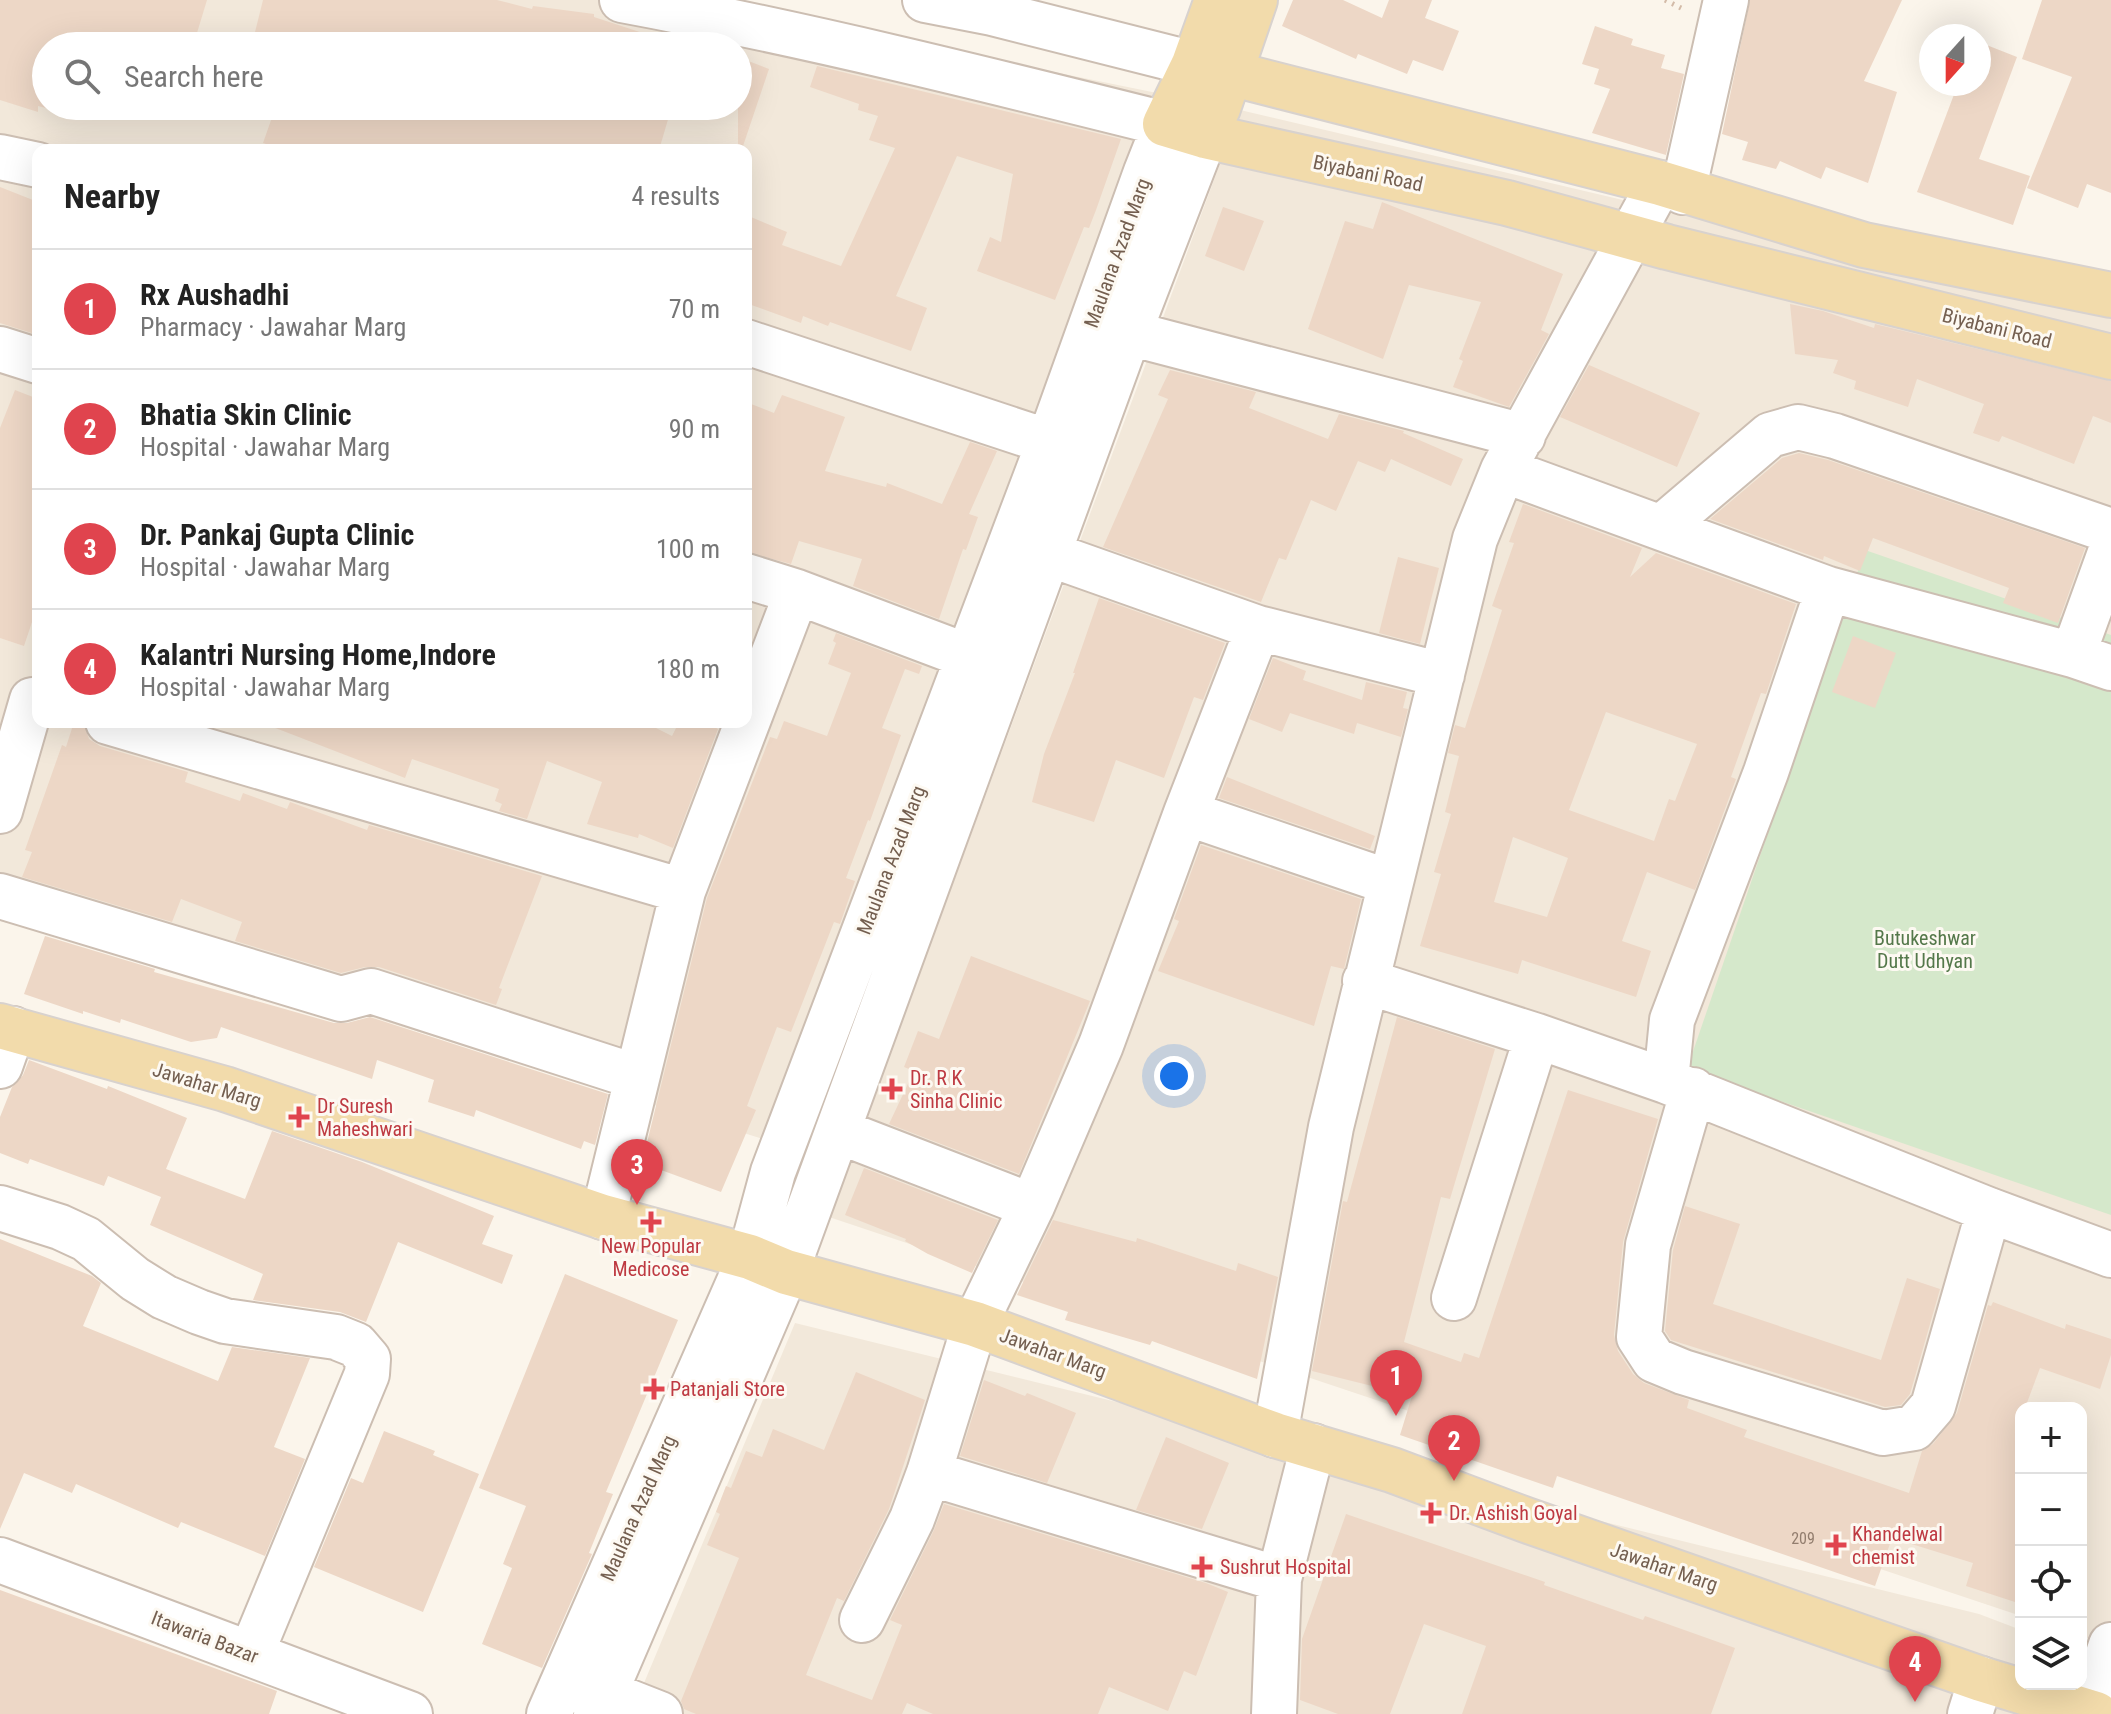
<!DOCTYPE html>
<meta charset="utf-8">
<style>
:root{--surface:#fff;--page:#f6f6f6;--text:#222;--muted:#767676;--line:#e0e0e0;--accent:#0f766e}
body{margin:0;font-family:"Roboto Condensed",sans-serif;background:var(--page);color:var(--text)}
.controls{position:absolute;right:24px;bottom:24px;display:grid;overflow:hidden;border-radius:16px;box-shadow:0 8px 32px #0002}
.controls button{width:72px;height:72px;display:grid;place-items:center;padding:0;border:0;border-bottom:2px solid var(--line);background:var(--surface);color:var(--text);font:40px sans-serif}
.compass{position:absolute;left:1919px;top:24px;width:72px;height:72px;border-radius:50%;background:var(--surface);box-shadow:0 8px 32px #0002;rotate:201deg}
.you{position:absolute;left:1174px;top:1076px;width:28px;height:28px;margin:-20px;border:6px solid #fff;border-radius:50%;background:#1a73e8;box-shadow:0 0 0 12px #1a73e833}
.badge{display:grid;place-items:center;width:52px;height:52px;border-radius:50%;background:var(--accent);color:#fff;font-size:26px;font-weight:700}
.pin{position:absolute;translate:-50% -66px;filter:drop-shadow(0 2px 4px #0008)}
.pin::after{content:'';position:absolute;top:42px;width:28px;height:24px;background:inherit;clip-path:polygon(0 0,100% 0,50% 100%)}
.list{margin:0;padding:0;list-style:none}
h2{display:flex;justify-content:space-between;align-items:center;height:104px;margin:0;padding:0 32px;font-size:34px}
h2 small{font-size:26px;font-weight:400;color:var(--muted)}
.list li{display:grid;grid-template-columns:52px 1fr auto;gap:24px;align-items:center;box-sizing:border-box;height:120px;padding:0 32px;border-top:2px solid var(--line)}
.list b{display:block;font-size:30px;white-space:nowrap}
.list p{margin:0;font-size:26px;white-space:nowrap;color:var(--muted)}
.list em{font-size:26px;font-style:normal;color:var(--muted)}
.icon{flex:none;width:44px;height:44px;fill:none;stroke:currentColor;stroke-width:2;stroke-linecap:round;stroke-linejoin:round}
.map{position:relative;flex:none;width:2111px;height:1714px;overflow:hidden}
.search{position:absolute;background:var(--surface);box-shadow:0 8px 32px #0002;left:32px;top:32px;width:720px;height:88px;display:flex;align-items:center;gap:20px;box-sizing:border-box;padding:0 28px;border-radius:44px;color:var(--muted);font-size:30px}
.panel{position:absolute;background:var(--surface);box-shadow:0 8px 32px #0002;left:32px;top:144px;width:720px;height:584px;border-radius:16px}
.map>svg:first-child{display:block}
.residential{fill:#f2e8da;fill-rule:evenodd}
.green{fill:#d5e8cb}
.building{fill:#edd7c6;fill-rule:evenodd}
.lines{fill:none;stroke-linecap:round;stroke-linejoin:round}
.minor-casing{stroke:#ccbeb2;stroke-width:48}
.major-casing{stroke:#d8d2ce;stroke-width:48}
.path{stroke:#d3bba8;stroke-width:5;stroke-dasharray:2 6;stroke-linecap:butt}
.minor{stroke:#fff;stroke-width:44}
.major{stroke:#f2dbab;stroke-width:44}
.health-dot{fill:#e0444e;stroke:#fdf9f2;stroke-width:3}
.labels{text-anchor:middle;stroke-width:6;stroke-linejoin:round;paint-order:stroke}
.number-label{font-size:16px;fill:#927d6e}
.street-label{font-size:20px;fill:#745f50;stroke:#fdf9f2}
.park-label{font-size:20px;fill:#54784a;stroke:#fdf9f2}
.health-label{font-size:20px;fill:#be3a42;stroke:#fdf9f2;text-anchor:start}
</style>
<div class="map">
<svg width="2111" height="1714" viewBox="0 0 2111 1714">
<rect width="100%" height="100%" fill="#fbf5eb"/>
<path class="residential" d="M0,0h699l458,93 -394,1046 -424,-132 -339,-86zM46,46h692v60h-692zM38,150h708v572h-708z
M1240,110l871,205v1331l-30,-10v-228h-60v208l-1192,-399z
M795,1323l1184,291 42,16v54h60v-31l30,12v49h-1480z"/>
<path class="green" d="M1865,550l246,85v580l-424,-146z"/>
<path class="building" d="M0,0h207l-14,46 -54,-13 -2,7 -17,-5 -6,11h-68v62l-8,-2v6l-38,-12z
M263,0h234l35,9 1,-3 61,8v3l70,23 -1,6h-354l-54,-14z
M1293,0h50l39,18 7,-18h43l-7,18 34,13 -16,40 -30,-11 -6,14 -49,-20 -2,5 -74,-33z
M1750,0h152l-38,81 33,11 -29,91 -42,-16 -5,12 -41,-18 -4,8 -34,-9 6,-18 -26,-8z
M2042,0h69v193l-24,-9 -9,24 -51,-20 45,-111 -50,-18z
M1595,26l38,13 -2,6 34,10 -4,13 23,6 -18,81 -74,-22 18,-44 -16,-5 5,-15 -17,-5z
M1979,42l38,15 -38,102 51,17 -17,49 -96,-33 41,-108h21z
M738,57l31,12 -26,77h-5z
M817,66l304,73 -25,71 -7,18 -5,-1 -29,73 -78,-29 13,-34 11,5 12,-68 -56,-18 -61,140 31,12 -16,43 -81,-29 -2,4 -25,-10 -2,7 -55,-20v-88l41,17 -5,13 59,21 54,-118 -26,-8 9,-24 -20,-6 1,-6 -49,-17z
M276,106h396l-13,44h-375l-21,-7z
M0,187l38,15v133l-38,-12z
M1382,202l181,72 -22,56 8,4 -40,73 -56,-20 10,-26 -4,-2 22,-57 -72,-17 -26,74 -75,-30 37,-108 28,8z
M1223,207l41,14 -20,50 -39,-15z
M1790,304l33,7 51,17 1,-4 236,57v42l-18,-7 -19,48 -72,-28 -3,6 -26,-9 11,-29 -67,-25 -9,28 -54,-18 2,-8 -23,-8 5,-13 -43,-6z
M1589,365l111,48 -23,54 -117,-50z
M1170,370l86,22 -7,16 79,31 11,-25 65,17 -1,2 60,26 -12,27 -60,-27 -6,13 -27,-11 -22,50 -25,-11 -25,60 -7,-2 -18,44 -158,-55 65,-148 -10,-4z
M15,390l23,9v205l-14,42 -24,-8v-210z
M782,395l63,22 -20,54 61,16 1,-4 55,21 28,-62 27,9 -28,63 9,3 -12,33 -3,-1 -24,70 -86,-33 9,-27 -63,-18 -8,23 -45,-12v-150l28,11z
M1799,453l29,7 257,88 -27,75 -55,-20 6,-15 -136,-50 -13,33 -36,-15 -1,4 -113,-41 72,-61z
M1523,504l119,44 -12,29 26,-24 140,51 -30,90 -5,-1 -30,84 5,2 -41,111 -48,-18 -25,69 29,10 -15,46 -114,-37 -4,14 -98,-28 21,-72 -7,-2 17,-58 -6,-2 14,-56 -11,-3 7,-28 10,3 37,-118 -10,-4 22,-63 -5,-1zM1606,712l91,32 -22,57 -6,-2 -15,42 -85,-31zM1513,837l55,21 -21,59 -53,-15z
M1398,557l41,11 -19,76 -41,-11z
M1099,598l126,45 -22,57 -9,-3 -30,81 -48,-18 -22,62 -62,-20 12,-48 31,-81h-2z
M836,633l86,33 -3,8 -14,-5 -23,59 19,7 -31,86 -2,-1 -22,58 9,3 -15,43 -6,-2 -43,110 -14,-5 -30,79 9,4 -35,82 -79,-29 65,-265 63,-161 7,2 7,-18 43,15 24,-63 -23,-9 8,-21 -3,-2z
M1853,636l43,17 -21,55 -43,-16z
M1273,658l33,13 -3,9 59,20 4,-18 41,10 -4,16 5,1 -7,28 -44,-14 -3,11 -64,-21 -8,19 -33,-13z
M74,722l10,2 5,15 11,7 88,26 -3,10 55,19 3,-8 44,16 3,-7 77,28 2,-5 173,51 -43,112 3,1 -6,16 -117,-38h-14l-24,6 -106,-32 7,-19 -61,-23 -9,23 -150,-45 10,-25 -7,-2 37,-105 4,2z
M266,722h378l28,14 7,-14h26l13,7 -45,119 -34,-14 -1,4 -51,-14 15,-42 -55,-21 -20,58 -28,-8 3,-7 -7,-3 4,-12 -87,-30 -7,19 -140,-54z
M1227,777l148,59 -5,13 -151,-51z
M1201,845l160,54 -17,70 -13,-3 -17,60 -156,-55 21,-50 -5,-2z
M45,936l110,33 -1,3 180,51h13l23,-6 238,77 -13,51 -11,-4 -3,8 -105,-39 -2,7 -46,-15 6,-22 -57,-20 -5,19 -151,-52 -4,11 -26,4 -70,-23 -1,4 -37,-12v3l-59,-20z
M971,956l119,45 -71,173 -130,-50 25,-53 -10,-4 14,-36 21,8z
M1397,1017l98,32 -45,150 -9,-2 -37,145 57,20 3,-9 15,5 89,-268 90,29 -35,123 -9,93 4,16 15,23 11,9 45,17 -2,8 60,22 -3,7 165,56 13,-42 11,-7 24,-31 31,-108 3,1 2,-4 72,27 1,-5 45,15v16l-11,34 -60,-21 -15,40h-4v196l-55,-18 7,-23 -81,-25 -17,48 -318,-110 -4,12 -153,-53 12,-39 -100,-25 31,-170 4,1z
M29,1060l78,29 1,-3 79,32 -21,51 79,30 27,-68 90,31 132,54 -12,28 31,11 -11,29 -104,-42 -32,80 -26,-10 -87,-12 10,-26 -113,-49 11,-28 -53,-21 -4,10 -74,-27 -2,5 -28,-11v-36l12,-30 11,-12z
M864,1168l134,52 -26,53 -44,-19 -23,-13 1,-2 -61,-24z
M1685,1206l55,18 -27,80 168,56 26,-82 33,11 -30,105 -9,11 -16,2 -214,-67 -6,-9 8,-81z
M1053,1220l83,22 1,-4 99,33 2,-8 40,14 -21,102 -105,-38 -2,4 -85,-25 3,-8 -51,-17z
M0,1239l92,37 9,7 -18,43 135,55 14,-34 78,11 -36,89 31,12 -40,97 -84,-34 -3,6 -102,-44 -4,9 -48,-20 -24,56z
M565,1274l113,46 -72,172 7,2 -24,59 3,1 -50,114 -60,-24 30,-76 -9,-4 23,-58 -47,-18z
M856,1372l69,28 -36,109 -45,92 -7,-3 -31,77 66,25 30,-75 -12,-5 44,-90 10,-26 262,79 22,9 -32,84 -12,-5 -16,40 -59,-24 -11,27h-165l-26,-11 -5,11h-206l-12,-5 -3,-8 58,-143 -32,-13 13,-31 -4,-2 10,-26 5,2 15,-37 16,6 11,-28 51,21z
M984,1380l41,16 2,-3 49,20 -29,70 -87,-27z
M384,1431l51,20 -2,4 46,19 -56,138 -109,-45 37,-89 12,5z
M1166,1437l63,26 -27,66 -66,-19z
M1346,1514l199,68 -1,3 99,35 2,-4 90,32 -24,66h-249l24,-68 -62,-22 -34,90h-52l-38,-14 2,-61z
M0,1590l277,101 -8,23h-269z"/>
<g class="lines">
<defs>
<path id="minor" d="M925,0l67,13 202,51
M0,157l38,8
M1683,192l43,-192
M1129,333l394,103
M746,342l303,100
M0,349l38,12
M1503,470l325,119 245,66 38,13
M1662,527l108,-92 28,-8 37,9 276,95
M1049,554l209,74 184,47
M746,576l51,16 170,64
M1828,589l-62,183 -94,248 -6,61 323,129 122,45
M2073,655l38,-105
M108,722l575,169
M0,811l32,-111
M1186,813l203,69
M0,896l341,103 30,-8 266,86
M1365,981l172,55
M0,1066l13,-37
M1693,1090l-45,155 -9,92 15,23 29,12 200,61 31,-5 19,-22 56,-196
M838,1131l194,75
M0,1208l60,19 26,12 49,40 29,18 35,15 26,9 111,16 20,8 12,14 -1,15 -116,280
M603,1217l80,-326 114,-299
M1454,1298l83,-262 129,45
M1275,1435l56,-308 144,-588 28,-69 157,-287
M929,1473l350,106
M0,1560l410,154
M862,1620l50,-101 17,-46 46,-149 57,-118 69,-161 85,-232 72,-185
M576,1681l84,33
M2089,1712l22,-67
M549,1714l201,-457 23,-85 276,-730 97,-270 19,-48c-180,-45 -360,-90 -543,-124
M596,1714l190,-442 343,-939 76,-197
M1274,1714l5,-135 34,-133
M1970,1714l11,-35"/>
<path id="major" d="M1217,0l-23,64 -29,60 40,12 302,67 160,44 444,110
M1194,64l466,119 204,62 247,50
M1205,136l13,-28 37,-108
M0,1026l225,63 378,128 147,40 36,15 189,52 300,111 117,35 134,50 455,159 115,35"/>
</defs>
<use href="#minor" class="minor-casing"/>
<use href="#major" class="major-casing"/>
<path class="path" d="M1665,0l20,10"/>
<use href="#minor" class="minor"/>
<use href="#major" class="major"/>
</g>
<g class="health-dot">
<path d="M888 1077h8v8h8v8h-8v8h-8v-8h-8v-8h8z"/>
<path d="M295 1105h8v8h8v8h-8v8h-8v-8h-8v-8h8z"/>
<path d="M647 1210h8v8h8v8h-8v8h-8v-8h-8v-8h8z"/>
<path d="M650 1377h8v8h8v8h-8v8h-8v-8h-8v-8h8z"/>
<path d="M1427 1501h8v8h8v8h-8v8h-8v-8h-8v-8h8z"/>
<path d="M1832 1533h8v8h8v8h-8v8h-8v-8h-8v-8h8z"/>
<path d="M1198 1555h8v8h8v8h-8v8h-8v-8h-8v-8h8z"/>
</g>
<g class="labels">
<g class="number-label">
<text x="1803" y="1544">209</text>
</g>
<g class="street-label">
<text transform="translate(1368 173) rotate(12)" y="7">Biyabani Road</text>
<text transform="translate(1117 253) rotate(-70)" y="7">Maulana Azad Marg</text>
<text transform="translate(1997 328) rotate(14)" y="7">Biyabani Road</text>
<text transform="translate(891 860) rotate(-69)" y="7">Maulana Azad Marg</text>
<text transform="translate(207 1085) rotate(17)" y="7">Jawahar Marg</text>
<text transform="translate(1053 1353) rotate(20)" y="7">Jawahar Marg</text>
<text transform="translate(638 1508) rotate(-66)" y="7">Maulana Azad Marg</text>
<text transform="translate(1664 1567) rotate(19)" y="7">Jawahar Marg</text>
<text transform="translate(205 1637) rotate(21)" y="7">Itawaria Bazar</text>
</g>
<g class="park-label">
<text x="1925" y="945">Butukeshwar<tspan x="1925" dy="23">Dutt Udhyan</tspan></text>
</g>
<g class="health-label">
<text x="910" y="1085">Dr. R K<tspan x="910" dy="23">Sinha Clinic</tspan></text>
<text x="317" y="1113">Dr Suresh<tspan x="317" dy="23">Maheshwari</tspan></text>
<text x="651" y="1253" text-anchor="middle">New Popular<tspan x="651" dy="23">Medicose</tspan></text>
<text x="670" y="1396">Patanjali Store</text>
<text x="1449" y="1520">Dr. Ashish Goyal</text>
<text x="1852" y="1541">Khandelwal<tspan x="1852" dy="23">chemist</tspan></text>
<text x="1220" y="1574">Sushrut Hospital</text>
</g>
</g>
</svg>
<div class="controls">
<button>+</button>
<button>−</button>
<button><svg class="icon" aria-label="locate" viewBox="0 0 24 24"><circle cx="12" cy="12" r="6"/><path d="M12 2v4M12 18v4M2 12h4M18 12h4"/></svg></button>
<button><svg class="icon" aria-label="layers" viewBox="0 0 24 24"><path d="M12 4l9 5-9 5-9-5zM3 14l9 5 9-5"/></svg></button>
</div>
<svg class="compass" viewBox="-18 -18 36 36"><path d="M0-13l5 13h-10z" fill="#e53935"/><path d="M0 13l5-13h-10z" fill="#767676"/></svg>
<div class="you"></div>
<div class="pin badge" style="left:1396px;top:1416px;background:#e0444e">1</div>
<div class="pin badge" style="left:1454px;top:1481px;background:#e0444e">2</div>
<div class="pin badge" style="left:637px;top:1205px;background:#e0444e">3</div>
<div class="pin badge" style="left:1915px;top:1702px;background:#e0444e">4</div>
<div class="search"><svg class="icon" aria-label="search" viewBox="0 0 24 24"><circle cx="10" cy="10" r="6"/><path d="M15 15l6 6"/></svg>Search here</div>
<section class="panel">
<h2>Nearby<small>4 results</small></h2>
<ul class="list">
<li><span class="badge" style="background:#e0444e">1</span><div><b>Rx Aushadhi</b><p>Pharmacy · Jawahar Marg</p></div><em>70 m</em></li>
<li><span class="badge" style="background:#e0444e">2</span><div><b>Bhatia Skin Clinic</b><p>Hospital · Jawahar Marg</p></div><em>90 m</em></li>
<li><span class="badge" style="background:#e0444e">3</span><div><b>Dr. Pankaj Gupta Clinic</b><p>Hospital · Jawahar Marg</p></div><em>100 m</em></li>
<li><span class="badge" style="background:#e0444e">4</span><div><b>Kalantri Nursing Home,Indore</b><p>Hospital · Jawahar Marg</p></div><em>180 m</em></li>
</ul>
</section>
</div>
